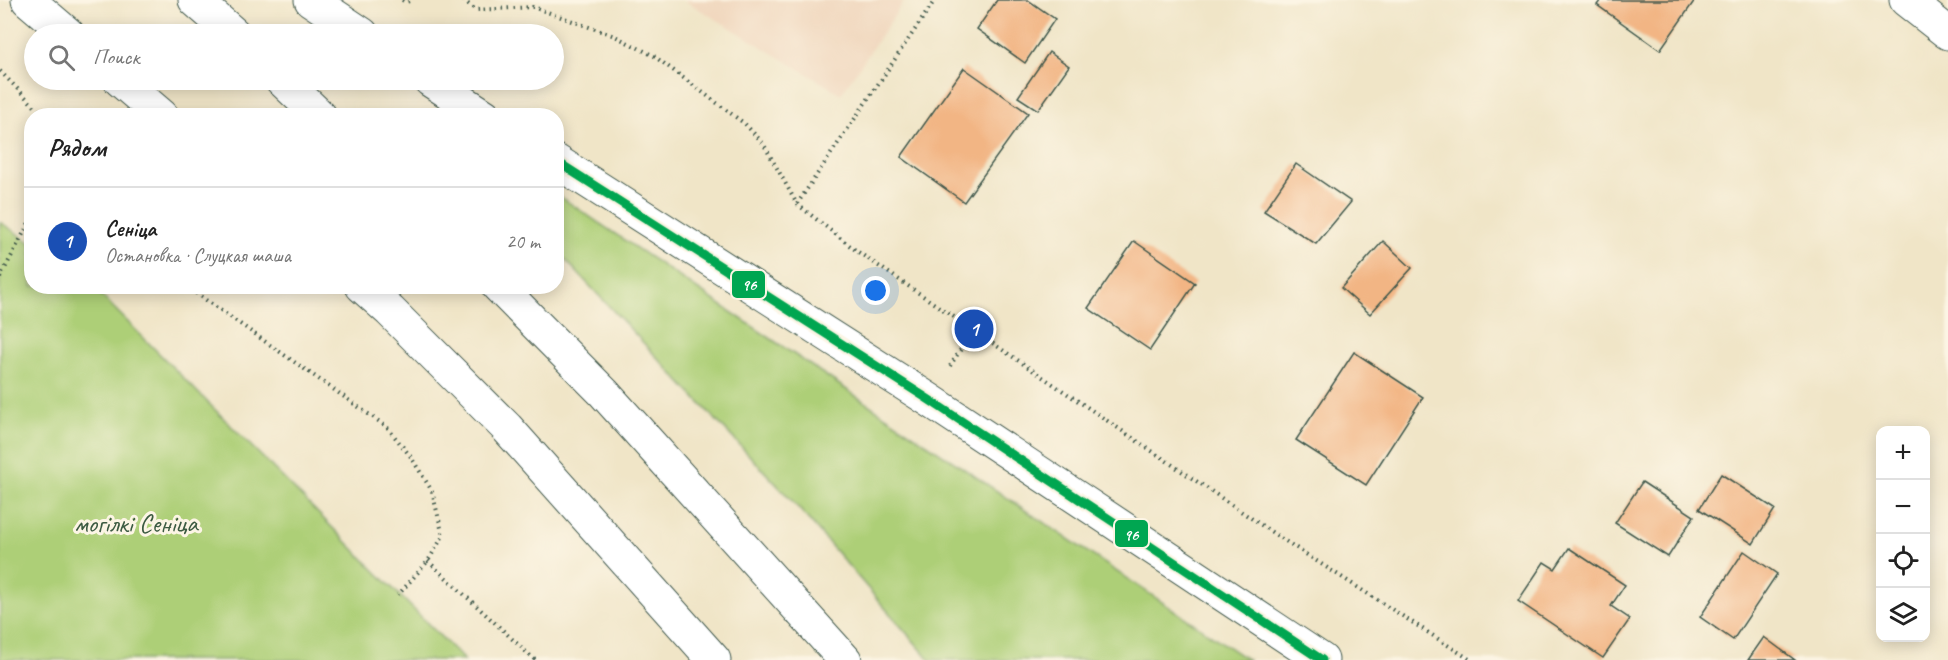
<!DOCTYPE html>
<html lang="ru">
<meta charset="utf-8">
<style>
:root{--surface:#fff;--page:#f6f6f6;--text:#222;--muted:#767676;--line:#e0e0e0;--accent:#ea580c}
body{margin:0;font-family:Caveat,sans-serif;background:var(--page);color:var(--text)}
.controls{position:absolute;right:18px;bottom:18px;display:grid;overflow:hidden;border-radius:12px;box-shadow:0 3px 15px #0003}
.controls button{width:54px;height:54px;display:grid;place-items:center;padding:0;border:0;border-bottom:2px solid var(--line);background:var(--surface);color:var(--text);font:30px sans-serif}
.you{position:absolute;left:876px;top:291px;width:21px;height:21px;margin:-15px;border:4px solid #fff;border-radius:50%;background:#1a73e8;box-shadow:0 0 0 9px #1a73e833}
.badge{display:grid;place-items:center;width:39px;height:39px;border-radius:50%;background:var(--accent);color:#fff;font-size:20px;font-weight:700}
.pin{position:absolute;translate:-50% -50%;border:3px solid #fff;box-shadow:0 2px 6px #0006}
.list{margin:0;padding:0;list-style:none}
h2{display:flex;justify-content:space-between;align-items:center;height:78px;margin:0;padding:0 24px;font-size:26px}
h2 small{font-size:20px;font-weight:400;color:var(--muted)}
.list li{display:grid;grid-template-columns:39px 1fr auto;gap:18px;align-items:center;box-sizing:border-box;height:108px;padding:0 24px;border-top:2px solid var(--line)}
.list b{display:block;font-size:22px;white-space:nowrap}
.list p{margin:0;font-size:20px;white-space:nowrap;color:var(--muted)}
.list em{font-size:20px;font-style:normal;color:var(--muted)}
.icon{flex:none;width:33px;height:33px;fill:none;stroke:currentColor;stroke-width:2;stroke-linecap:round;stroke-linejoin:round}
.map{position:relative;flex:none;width:1948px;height:660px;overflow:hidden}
.search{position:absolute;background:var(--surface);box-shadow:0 3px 15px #0003;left:24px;top:24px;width:540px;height:66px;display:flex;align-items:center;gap:15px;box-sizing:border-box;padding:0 21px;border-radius:33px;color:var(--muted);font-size:22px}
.panel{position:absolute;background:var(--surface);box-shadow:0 3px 15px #0003;left:24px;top:108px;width:540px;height:186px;border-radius:24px}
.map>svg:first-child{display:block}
.built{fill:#f0d6bc}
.green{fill:#adcf77;stroke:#668656;stroke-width:1.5}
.building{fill:#f2b584}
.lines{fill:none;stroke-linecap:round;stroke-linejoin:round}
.minor-casing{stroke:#3e564a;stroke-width:35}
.tertiary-casing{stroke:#3e564a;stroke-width:35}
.trunk-casing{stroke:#3e564a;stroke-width:35}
.path{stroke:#3e564a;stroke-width:4;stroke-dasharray:1.5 4.5;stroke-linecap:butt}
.minor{stroke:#fff;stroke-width:33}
.tertiary{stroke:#fff;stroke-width:33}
.trunk{stroke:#fff;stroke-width:33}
.bus-1-casing{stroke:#fcf5e5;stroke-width:14}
.bus-1{stroke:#00a651;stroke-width:9}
.labels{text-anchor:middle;stroke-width:6;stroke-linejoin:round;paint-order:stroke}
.park-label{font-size:26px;fill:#3b5a41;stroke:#fcf5e5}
.line-badge{stroke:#fcf5e5;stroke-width:2}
.badge-label{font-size:16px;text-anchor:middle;font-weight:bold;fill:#fff}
</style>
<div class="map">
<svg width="1948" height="660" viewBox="0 0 1948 660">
<rect width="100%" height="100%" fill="#fcf5e5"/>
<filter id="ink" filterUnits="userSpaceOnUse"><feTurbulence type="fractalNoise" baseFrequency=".0167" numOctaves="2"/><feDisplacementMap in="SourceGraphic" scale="12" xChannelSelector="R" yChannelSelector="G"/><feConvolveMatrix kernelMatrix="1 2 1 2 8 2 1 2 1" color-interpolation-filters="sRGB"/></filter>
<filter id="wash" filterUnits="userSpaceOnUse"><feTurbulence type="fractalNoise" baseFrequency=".008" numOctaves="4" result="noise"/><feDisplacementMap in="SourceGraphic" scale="24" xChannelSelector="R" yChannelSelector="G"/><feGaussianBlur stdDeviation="1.35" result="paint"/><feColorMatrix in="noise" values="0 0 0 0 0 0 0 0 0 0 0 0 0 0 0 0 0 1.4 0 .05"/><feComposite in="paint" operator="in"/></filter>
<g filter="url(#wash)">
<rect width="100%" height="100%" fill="#f0e5c7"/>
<path class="built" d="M684,0h221l-64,94z"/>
<path class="green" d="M556,194l692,466h-318l-136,-157 -237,-252z
M0,222l31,21 1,43h59l3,2 370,372h-464z"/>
<g id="blocks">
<path class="building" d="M997,0h31l27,19 -30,44 -48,-34z
M1601,0h94l-35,50 -63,-45z
M1049,52l20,14 -31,44 -20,-13z
M964,68l64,45 -64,89 -63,-45z
M1296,164l55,38 -35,42 -52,-33z
M1134,241l61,42 -45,67 -62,-42z
M1383,241l29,27 -42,46 -29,-26z
M1354,352l69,45 -57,88 -70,-45z
M1721,474l54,35 -22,35 -54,-35z
M1642,482l52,34 -26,41 -53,-34z
M1569,548l56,37 -14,21 19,13 -27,39 -85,-57 26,-39 11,7z
M1744,551l33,23 -44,66 -33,-23z
M1764,637l31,23h-47z"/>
</g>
</g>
<g filter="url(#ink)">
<use href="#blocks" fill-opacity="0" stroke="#3e564a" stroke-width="1.5"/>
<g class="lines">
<defs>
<path id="minor" d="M1906,0l42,33"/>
<path id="tertiary" d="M311,0l51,34
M430,80l55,36
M556,161l372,238 394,261"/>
<path id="trunk" d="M28,0l40,34
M195,0l39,34
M120,80l42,36
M282,80l38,36
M362,286l28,25 117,117 207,232
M498,286l106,107 241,267"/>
</defs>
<use href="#minor" class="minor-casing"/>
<use href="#tertiary" class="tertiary-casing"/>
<use href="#trunk" class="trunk-casing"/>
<path class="path" d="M402,0l4,2 6,-2
M463,0l13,10 57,-3 82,29 39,20 91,68 18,19 34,61 61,48 418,283 195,125
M0,71l44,45
M797,204l138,-204
M0,278l32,-61
M186,286l201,141 24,30 21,34 11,45 -15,25 -30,34
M950,366l24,-37
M428,561l107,99"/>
<use href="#minor" class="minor"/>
<use href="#tertiary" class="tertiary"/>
<use href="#trunk" class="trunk"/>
<defs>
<path id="bus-1" d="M556,161l372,238 394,261"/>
</defs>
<use href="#bus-1" class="bus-1-casing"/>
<use href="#bus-1" class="bus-1"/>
</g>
</g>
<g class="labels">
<g class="park-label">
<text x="136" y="532">могілкі Сеніца</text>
</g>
</g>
<g class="line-badge">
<rect x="731" y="270" width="35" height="29" rx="6" fill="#00a651"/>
<rect x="1114" y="519" width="35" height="29" rx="6" fill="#00a651"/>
</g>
<g class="badge-label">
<text x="749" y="290">96</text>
<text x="1131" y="540">96</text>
</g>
</svg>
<div class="controls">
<button>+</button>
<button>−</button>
<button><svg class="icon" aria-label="locate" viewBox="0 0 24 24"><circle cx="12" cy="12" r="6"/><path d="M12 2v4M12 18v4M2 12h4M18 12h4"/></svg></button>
<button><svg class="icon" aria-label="layers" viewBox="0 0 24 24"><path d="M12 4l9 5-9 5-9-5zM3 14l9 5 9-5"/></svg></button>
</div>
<div class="you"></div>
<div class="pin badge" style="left:974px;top:329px;background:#1a4fb4">1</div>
<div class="search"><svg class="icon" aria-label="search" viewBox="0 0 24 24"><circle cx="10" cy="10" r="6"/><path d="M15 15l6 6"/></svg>Поиск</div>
<section class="panel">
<h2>Рядом<small></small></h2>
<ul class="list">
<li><span class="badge" style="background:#1a4fb4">1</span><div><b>Сеніца</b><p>Остановка · Слуцкая шаша</p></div><em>20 m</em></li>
</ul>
</section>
</div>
